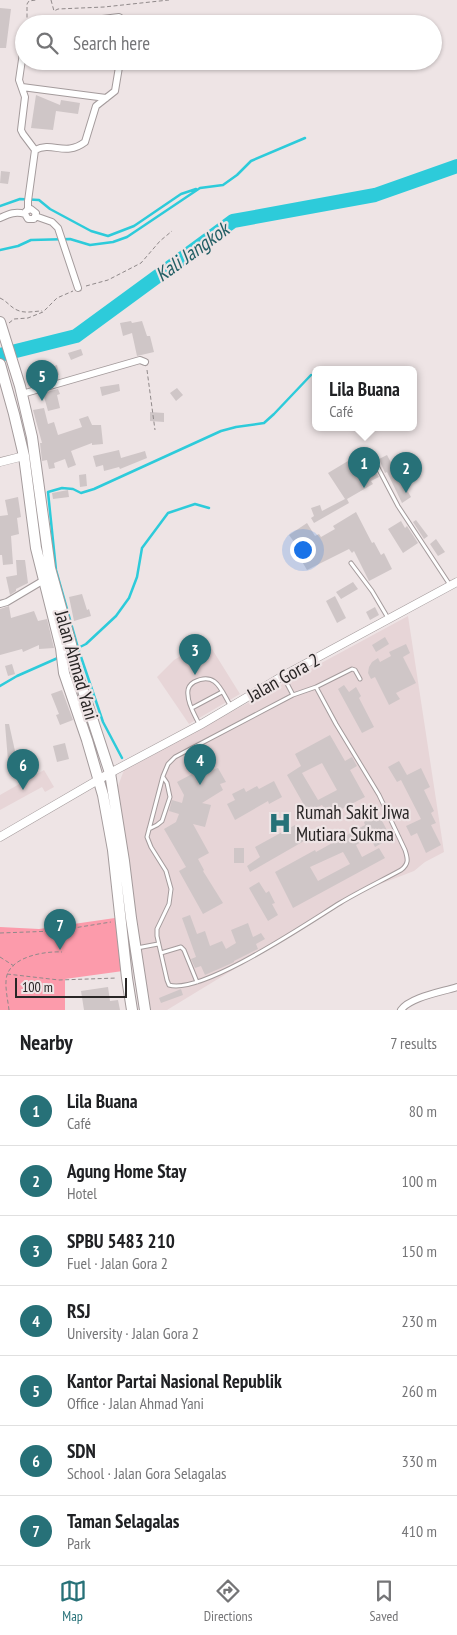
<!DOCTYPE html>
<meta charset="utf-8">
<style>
:root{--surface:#fff;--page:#f2f2f2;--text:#202124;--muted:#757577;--line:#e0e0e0;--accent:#277178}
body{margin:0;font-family:"PT Sans Narrow",sans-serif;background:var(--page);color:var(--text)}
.scale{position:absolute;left:15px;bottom:12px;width:112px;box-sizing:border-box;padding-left:5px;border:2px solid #292626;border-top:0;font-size:14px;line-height:18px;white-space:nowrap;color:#292626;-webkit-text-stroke:4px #eee4e5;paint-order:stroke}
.you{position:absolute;left:302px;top:549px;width:18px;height:18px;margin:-12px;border:4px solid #fff;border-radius:50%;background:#1a73e8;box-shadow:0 0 0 8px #1a73e833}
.badge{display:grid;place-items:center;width:32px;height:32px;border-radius:50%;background:var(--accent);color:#fff;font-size:16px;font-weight:700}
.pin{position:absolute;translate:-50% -41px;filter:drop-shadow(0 1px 2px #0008)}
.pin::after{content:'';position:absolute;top:26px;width:18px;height:15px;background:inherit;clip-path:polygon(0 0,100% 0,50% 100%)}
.popup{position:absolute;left:312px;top:366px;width:105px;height:65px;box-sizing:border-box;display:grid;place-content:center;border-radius:8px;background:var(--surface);filter:drop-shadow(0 1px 4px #0005);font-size:16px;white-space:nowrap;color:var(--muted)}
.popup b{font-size:19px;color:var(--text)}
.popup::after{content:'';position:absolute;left:50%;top:100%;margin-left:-10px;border:10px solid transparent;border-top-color:var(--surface)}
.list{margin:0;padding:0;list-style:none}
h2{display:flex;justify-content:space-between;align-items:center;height:65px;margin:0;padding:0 20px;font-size:21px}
h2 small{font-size:16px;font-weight:400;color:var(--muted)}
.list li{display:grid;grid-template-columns:32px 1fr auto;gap:15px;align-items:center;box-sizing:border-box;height:70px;padding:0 20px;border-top:1px solid var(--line)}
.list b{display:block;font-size:19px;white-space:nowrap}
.list p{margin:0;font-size:16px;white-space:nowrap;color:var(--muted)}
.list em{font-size:16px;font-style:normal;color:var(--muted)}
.icon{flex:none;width:28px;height:28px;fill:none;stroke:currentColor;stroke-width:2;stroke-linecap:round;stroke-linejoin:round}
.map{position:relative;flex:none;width:457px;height:1010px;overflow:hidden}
.search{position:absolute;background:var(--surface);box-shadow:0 1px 4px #0004;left:15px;right:15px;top:15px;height:55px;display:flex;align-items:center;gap:12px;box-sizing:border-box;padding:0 18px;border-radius:28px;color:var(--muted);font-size:19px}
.sheet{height:555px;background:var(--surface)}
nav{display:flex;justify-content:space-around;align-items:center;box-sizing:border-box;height:70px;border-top:1px solid var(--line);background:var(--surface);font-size:14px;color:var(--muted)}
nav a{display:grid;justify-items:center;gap:2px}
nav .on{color:var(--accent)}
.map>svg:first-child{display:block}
.built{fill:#e7d5d7}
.green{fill:#fc9bab}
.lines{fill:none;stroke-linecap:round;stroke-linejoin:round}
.stream{stroke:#2dcbda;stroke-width:2.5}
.river{stroke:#2dcbda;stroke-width:14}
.building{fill:#cfc6c7;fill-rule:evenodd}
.service-casing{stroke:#a49b9c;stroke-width:5}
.minor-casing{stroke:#a49b9c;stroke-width:8}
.tertiary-casing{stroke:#a49b9c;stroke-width:9}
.trunk-casing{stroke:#a49b9c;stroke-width:12}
.path{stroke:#90898a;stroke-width:1;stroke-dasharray:4 2.5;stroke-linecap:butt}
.service{stroke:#fff;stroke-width:3}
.minor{stroke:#fff;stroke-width:6}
.tertiary{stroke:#fff;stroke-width:8}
.trunk{stroke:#fff;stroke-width:10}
.labels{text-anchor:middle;stroke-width:4.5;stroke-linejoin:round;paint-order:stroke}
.street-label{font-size:19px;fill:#292626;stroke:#eee4e5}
.poi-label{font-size:19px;fill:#292626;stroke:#eee4e5;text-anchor:start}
.water-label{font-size:20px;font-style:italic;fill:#235f65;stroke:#eee4e5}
</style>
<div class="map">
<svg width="457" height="1010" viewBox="0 0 457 1010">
<rect width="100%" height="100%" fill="#eee4e5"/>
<path class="built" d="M408,616l36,236 -19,10 -11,9 -52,20 -195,119h-16l-36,-216 9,-24z
M207,641l33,53 -51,30 -32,-47 17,-17z
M44,770l10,17 -9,5 -3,-5 -42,23v-15z"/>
<path class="green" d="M115,918l8,53 -58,8v31h-65v-83l39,2z"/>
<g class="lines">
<path class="stream" d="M0,206l20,-7 19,1 11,9 41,22 17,5 26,-10 47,-32 15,-5
M0,250l18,-4 13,-6 39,-1 20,6 23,-3 14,-5 73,-49 23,-3 14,-10 14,-14 54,-23
M78,648l-22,-78 -8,-78 14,-4 11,1 8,4 13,-4 127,-58 15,-4 28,-4 10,-9 37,-39
M78,648l8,-4 30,-28 13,-18 8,-21 5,-29 26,-35 27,-9 14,4
M79,651l24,71 19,36
M0,686l17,-10 43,-19"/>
<path class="river" d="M0,355l76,-19 157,-115 142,-26 82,-29"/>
</g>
<path class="building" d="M0,8l11,1 -5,39h-6z
M36,95l24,10 1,-5 19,3 -2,11 -22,-3 -3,19 -22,-2z
M1,171l9,1 -2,12 -8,-1z
M131,321l1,2 10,-2 5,15h3l4,16 -17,4 -5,-23 -9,3 -3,-13z
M81,349l2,6 -12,5 -3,-7z
M57,365l2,10 -9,3 -2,-10z
M119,384l1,7 -18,5 -2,-9z
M177,388l6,7 -7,6 -6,-8z
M58,389l2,5 -3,1 3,13 -12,3 -5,-18z
M44,408l4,16 6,-2 4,13 24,-8 -3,-8 9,-3 4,9h9l2,19 -11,1v-2l-21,8 5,14 -8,3 -3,-9 -11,4 1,5 -6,1 -2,-9 -5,1 -2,-18h2l-9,-33z
M150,412l14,1v9l-14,-1z
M119,450l2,8 24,-7 2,7 -27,11 -1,-2 -15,4 -1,-6 -7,2 -3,-11z
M358,455l11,18 6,-3 4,7 -8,4 2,3 -26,15 2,4 -35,20 -3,-5 3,-2 -3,-8 9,-3 2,6 23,-12 -17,-26z
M387,455l19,36 1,-1 4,7 -9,6 -15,-31 -2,1 -6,-14z
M86,474l1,12 -7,1 -1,-12z
M68,490l1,7 -16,2 -1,-6z
M18,497l3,20 -4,1 2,16 -8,2 2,28 -10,1 -1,-10h-2v-39l8,-1 -3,-15z
M356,512l16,31 2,-1 7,13 3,-2 8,16 -23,12 -15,-30 -2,2 -3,-4 -42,21 -13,-22 3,-2 -8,-11 18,-12 8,13 4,-2 2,3 14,-8 -2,-3z
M416,520l12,16 -4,3 -11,-17z
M401,521l4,7 2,-2 11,17 -15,10 -15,-24z
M436,539l9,13 -7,4 -8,-12z
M16,560h9l3,23 -12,6v2l-6,4 -4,-18 11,-2z
M353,582l5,7 -17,10 -5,-7z
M82,594l5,16 2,-1 2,7 -17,5 -5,-24z
M335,596l11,22 -9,5 -11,-22z
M9,606l2,12 23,-7 4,10 9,-2 7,29 -15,1v-4l-16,7 -1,-3 -22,6v-46z
M375,607l4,8 -9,5 -4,-8z
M385,637l4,7 -13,8 -4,-7z
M406,644l4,9 -7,4 13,26 -20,10 4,6 -11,6 -14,-28 -4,2 -3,-6 1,-6 3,-5 6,-4 2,4 11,-6 -2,-4z
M12,664l3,10 -7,2 -3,-10z
M344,685l5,7 7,-5 5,9 -2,2 15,29 -12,6 -24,-44z
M62,690l11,30 -13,5 -4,-10 3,-1 -8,-20z
M5,724h4l8,36 -9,1z
M330,735l15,26 7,-4 5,9 -7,4 15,27 -37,19 -6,-11 -14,7 -21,-37 14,-9 -6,-12zM322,763l15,27 -19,10 -16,-27z
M65,743l4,16 -12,3 -4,-16z
M399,761l8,14 14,-7 9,19 -6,3 10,21 -3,2 5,10 -5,2 10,20 -15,8 -9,-20 -6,3 -5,-10 15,-7 -20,-39 -4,2 -9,-15z
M209,765l3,5 6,-2 8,14 -6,2 3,6 -21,13 9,2 -6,22 -12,-3 16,29 -11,6 6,11 -1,1 20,32 -20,11 -24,-43 7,-4 -22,-38 12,-7 3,-8 -10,-3 3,-11 10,3 2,-8 -7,-13z
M274,781l8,16 -13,7 -1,-3 -33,19 -8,-16 8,-4 -3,-6 12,-6 2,4 11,-6 2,3z
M379,815l12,23 -16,9 -5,-10 -14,8 6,12 17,-9 6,10 -92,50 -18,-36 40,-22 1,2 49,-27 -1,-3zM343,852l7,12 -32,17 -8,-14z
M295,825l9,16 -54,31 -3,-6 13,-9 -5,-10z
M234,848h10v15h-10z
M259,882l7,11 3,-2 6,12 -3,1 6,11 -10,6 -19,-33z
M190,915l7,19 8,-3 5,15 12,-5 4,8 10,-6 -5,-13 17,-7 5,14 8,-4 4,6 -9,5 2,5 -24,12v1l-4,2 -25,11 -4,-9 -6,2 -4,-9 5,-2 -14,-39z
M108,987l2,14 8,-1 2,10h-36l-3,-19z
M181,989l2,6 -22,8 -2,-5z"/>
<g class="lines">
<defs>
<path id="service" d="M376,464l22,42 52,79
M351,563l21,28 16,27
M283,676l10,19
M316,687l20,37 43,71 26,55c3,9 4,14 -4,20 -20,11 -41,21 -61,33 -31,19 -138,92 -171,82l-2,-5 -10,-44v-7l12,-25 2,-15 -5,-18 -15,-24 -4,-10 16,-61 5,-12 7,-7 118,-62z
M316,687l36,-18 3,1 5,9
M192,708l30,-16
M199,724c-4,-9 -11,-19 -11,-29 -1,-6 1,-10 6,-13 22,-11 27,8 36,23
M149,829l8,-4 5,-4 8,-24 -3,-14 -4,-6
M137,948l21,-4
M161,953l20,-6 3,3 13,32"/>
<path id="minor" d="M61,24l58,-7 3,2 2,5
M24,46l-5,34 6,17 -4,33 2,4 12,16
M22,87l84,11
M28,209v-8l7,-51c18,-9 30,7 50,-8l11,-36 19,-15 5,-30
M35,216l17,6 6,6 20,60
M0,218c9,-4 15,-7 25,-4l3,5h6l2,-6 -5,-4 -5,2 -1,3
M22,394l118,-34 5,2
M0,604l7,-2 37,-22
M401,1010c9,-13 41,-18 56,-23"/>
<path id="tertiary" d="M0,462l24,-6
M0,837l110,-64 90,-48 83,-49 174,-94"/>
<path id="trunk" d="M0,322l20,64 12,51 18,131 21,76 4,22 35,107 14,88 7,57 14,92
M0,364l14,50 10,42 12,92 25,100 3,25 23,67 16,55 10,55 14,128 5,32"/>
</defs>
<use href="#service" class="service-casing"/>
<use href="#minor" class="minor-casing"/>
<use href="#tertiary" class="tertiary-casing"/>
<use href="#trunk" class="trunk-casing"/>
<path class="path" d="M51,0l3,11 4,-2 46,-2 65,-7
M27,24v-20l2,-3 7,-1
M86,286l22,-6 33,-17 19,-22 12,-10
M0,298c7,3 10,9 17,12 8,4 17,1 25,1
M9,323l5,-4 14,-1 15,-6 14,-14 16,-7
M147,370l8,60
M0,933l55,-2 56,-9
M0,957l14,9
M7,974l52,6 58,-2
M9,1010c-1,-10 -5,-25 -2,-35 6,-19 39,-24 55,-23"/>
<use href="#service" class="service"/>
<use href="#minor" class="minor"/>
<use href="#tertiary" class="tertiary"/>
<use href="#trunk" class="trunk"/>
</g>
<defs>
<symbol id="hospital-bare" viewBox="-9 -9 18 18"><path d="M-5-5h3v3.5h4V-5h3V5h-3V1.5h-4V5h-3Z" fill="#277178" stroke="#eee4e5" stroke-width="2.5" paint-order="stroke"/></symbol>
</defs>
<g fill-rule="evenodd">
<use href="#hospital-bare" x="264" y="807" width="32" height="32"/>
</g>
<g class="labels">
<g class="street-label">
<text transform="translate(77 665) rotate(74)" y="7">Jalan Ahmad Yani</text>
<text transform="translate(283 677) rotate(-29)" y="7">Jalan Gora 2</text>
</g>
<g class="poi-label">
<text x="296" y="819">Rumah Sakit Jiwa<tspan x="296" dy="22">Mutiara Sukma</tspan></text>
</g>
<g class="water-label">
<text transform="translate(192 252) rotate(-36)" y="7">Kali Jangkok</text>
</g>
</g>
</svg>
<div class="scale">100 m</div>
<div class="you"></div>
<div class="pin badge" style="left:364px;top:488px">1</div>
<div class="popup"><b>Lila Buana</b>Café</div>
<div class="pin badge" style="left:406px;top:493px">2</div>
<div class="pin badge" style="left:195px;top:675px">3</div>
<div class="pin badge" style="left:200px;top:785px">4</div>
<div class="pin badge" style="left:42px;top:401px">5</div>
<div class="pin badge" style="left:23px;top:790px">6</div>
<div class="pin badge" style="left:60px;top:950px">7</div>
<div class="search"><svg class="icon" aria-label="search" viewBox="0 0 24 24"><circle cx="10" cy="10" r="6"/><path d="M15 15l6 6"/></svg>Search here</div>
</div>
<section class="sheet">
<h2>Nearby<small>7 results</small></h2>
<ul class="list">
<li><span class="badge">1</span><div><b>Lila Buana</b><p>Café</p></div><em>80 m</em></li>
<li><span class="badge">2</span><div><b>Agung Home Stay</b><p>Hotel</p></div><em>100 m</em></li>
<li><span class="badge">3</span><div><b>SPBU 5483 210</b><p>Fuel · Jalan Gora 2</p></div><em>150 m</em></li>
<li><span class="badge">4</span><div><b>RSJ</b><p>University · Jalan Gora 2</p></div><em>230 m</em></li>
<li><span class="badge">5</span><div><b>Kantor Partai Nasional Republik</b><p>Office · Jalan Ahmad Yani</p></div><em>260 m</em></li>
<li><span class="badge">6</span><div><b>SDN</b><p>School · Jalan Gora Selagalas</p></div><em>330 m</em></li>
<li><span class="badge">7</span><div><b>Taman Selagalas</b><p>Park</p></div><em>410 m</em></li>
</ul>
</section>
<nav>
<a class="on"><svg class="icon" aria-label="map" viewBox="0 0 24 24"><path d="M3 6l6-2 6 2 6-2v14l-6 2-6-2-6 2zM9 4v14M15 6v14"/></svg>Map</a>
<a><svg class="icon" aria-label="directions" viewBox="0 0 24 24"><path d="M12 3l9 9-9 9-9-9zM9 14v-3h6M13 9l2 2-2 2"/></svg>Directions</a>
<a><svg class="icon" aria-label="saved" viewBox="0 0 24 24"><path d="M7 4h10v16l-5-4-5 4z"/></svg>Saved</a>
</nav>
